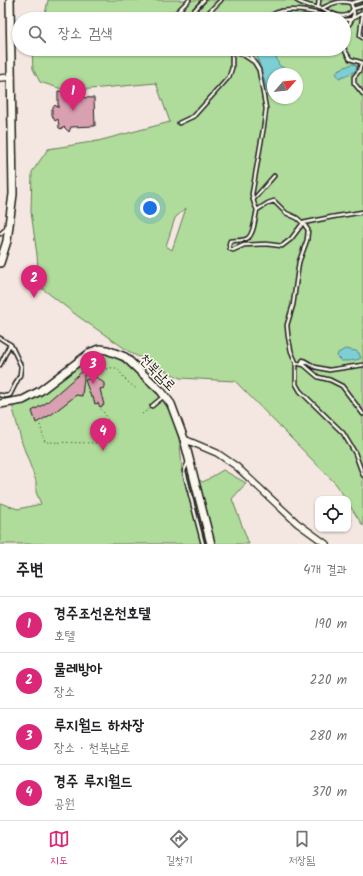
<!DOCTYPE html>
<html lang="ko">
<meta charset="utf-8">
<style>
:root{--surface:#fff;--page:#f2f2f2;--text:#202124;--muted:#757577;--line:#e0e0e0;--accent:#db2777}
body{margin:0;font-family:Kalam,"Poor Story",sans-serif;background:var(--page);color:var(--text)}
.controls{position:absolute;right:12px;bottom:12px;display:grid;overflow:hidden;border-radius:8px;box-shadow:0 1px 3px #0004}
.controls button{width:36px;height:36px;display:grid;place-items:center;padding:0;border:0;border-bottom:1px solid var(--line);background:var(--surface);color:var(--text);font:20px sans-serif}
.compass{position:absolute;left:267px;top:68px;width:36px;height:36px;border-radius:50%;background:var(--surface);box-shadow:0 1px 3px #0004;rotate:62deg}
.you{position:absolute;left:150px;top:208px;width:14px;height:14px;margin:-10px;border:3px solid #fff;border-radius:50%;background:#1a73e8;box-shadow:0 0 0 6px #1a73e833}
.badge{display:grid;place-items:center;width:26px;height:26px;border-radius:50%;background:var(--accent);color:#fff;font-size:13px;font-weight:700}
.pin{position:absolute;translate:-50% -33px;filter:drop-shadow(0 1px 2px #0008)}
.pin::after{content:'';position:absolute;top:21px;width:14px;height:12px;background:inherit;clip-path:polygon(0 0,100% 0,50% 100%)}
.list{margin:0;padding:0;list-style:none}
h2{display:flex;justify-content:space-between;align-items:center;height:52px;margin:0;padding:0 16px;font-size:17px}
h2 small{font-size:13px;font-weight:400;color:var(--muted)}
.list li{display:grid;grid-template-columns:26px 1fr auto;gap:12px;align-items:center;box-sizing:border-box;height:56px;padding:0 16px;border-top:1px solid var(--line)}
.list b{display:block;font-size:15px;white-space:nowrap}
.list p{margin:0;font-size:13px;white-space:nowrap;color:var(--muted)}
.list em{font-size:13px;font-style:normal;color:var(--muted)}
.icon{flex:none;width:22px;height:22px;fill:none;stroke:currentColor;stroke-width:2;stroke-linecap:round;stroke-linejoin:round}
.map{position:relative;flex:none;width:363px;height:544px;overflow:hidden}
.search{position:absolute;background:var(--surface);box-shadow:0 1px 3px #0004;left:12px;right:12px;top:12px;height:44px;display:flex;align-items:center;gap:10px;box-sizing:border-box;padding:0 14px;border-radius:22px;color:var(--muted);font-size:15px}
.sheet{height:276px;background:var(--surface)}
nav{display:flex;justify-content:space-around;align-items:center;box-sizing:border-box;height:56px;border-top:1px solid var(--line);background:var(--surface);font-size:11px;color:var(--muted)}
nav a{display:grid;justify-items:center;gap:2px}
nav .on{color:var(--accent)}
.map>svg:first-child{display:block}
.green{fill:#afdc9a;stroke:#667c5b;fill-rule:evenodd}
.water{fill:#7dced5;stroke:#56878b}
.building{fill:#d8a0b0;stroke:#1c1c1c}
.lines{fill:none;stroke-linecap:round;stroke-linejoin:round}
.service-casing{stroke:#1c1c1c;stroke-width:5.5}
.minor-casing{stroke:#1c1c1c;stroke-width:8}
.tertiary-casing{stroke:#1c1c1c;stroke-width:10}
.secondary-casing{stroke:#1c1c1c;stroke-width:10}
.path{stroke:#1c1c1c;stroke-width:1;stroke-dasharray:1 3;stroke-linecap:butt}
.service{stroke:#fbf7ec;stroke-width:2.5}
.minor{stroke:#fbf7ec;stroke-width:5.5}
.tertiary{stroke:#fbf7ec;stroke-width:7}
.secondary{stroke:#fbf7ec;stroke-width:7}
.labels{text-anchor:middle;stroke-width:3;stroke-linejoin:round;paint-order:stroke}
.street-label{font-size:14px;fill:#1c1c1c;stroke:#fbf7ec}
</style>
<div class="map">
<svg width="363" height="544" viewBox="0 0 363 544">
<rect width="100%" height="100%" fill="#f4e6e0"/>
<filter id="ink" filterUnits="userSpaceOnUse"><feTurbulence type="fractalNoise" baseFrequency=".025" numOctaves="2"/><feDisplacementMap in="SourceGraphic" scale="8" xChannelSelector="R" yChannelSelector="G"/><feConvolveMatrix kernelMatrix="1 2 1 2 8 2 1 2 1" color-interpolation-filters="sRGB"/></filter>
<g filter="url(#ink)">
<path class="green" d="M48,0h315v526l-15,-23v-4h-2l-10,-15 -101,-103 -55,-3 -47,-24 -54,-37 -40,-31 -2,-31 -6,-43 1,-40 16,-23 50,-8 72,-19 -14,-39 -88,8 -28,-9 -7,-13 -1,-20h312v-30h-300zM273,74h24v24h-24zM186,208l-14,42 -6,-4 9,-28z
M107,352c4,3 9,5 13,8 9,5 17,14 24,20 31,30 36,49 38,92l21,10 20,-12 23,13 -14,16 17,45h-249v-41l18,6 23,-5 -5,-12v-11l-14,-38 -10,-38 79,-49 9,-3z"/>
<path class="water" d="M255,49h14l5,2 5,14 14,9h-20v23h-4z
M352,64l4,1 1,3 -3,4 -15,6 -3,-5 2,-3z
M345,349l11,2 3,2 2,5c-5,3 -14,3 -20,3l-4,-4 1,-4z"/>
<path class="building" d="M68,90l4,7 22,1 1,28 -24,1 -2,5 -5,-5 -2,2 -3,-1 -1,-9 -3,2 -3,-6v-6l3,-4 3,3v-17h3l2,2 2,-2z
M85,369l-3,27 -6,-1 -2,2 -22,17 -16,9 -4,-12 14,-8z
M96,377l8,6v5l-4,1 4,16 -4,2 -2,-4 -3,1 -2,-7h-2l-6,-17z"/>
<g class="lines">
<defs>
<path id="service" d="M296,0c7,5 15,6 24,8 11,4 25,15 33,1l-2,-6c-11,-3 -19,0 -30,6
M351,3l11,-3
M318,8l1,-8
M363,10l-3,26 3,2
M170,19l19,-19
M186,19l18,-19
M202,19l19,-19
M265,19c5,-3 11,-7 17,-8 19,-3 38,3 56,8
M344,20l8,-1 2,-5 -1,-5 10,-3
M344,29l6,-6 2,-4 10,-6
M232,49l10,5 12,8
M250,49v6l9,15 7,39 -2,16 -12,69 2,9 3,7 11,-7 6,-2 12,12 11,5 7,6 4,6 -1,10 -8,22 -6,43 -6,20 1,11 3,15 5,12
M344,49l6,10 13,4
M361,64l-2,7 -5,6v6l9,11
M179,123l15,-7 35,-39 3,-9v-19
M253,200l21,-24
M257,210c-2,7 -3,27 -11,29 -4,2 -10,1 -16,2l-1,3 1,5 3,1 11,-5 22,-1 16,2 9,-7 12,-16 29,-6 31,-5
M0,234l7,-6
M0,338l11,7 10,21 -1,9 -10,20 -4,1 -6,-1
M304,364l-2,-2 1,-2 12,7 14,3 34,-5
M0,365l10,-21
M152,406l12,-10
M363,414l-21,-28 -12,-6 -12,-3 -14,-12 -8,-2v21l4,7 43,42 12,20 8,22
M188,462l-4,9 19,73"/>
<path id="minor" d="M0,78l12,-1
M184,439l33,14 19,13 61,57 29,21"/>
<path id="tertiary" d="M0,263l7,-22 6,-47 -3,-194"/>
<path id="secondary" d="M0,404l23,-4 17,-9 51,-39 9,-3 7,1 18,7 36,34 10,13 13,35 27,105"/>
</defs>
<use href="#service" class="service-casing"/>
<use href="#minor" class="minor-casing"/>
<use href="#tertiary" class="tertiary-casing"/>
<use href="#secondary" class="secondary-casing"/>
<path class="path" d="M107,369c13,-5 12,5 20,12 3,3 7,6 10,8
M142,414l7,-5
M40,425l5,17 51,1c13,-8 17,-25 3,-35"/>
<use href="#service" class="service"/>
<use href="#minor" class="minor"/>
<use href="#tertiary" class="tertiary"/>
<use href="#secondary" class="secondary"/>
</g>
</g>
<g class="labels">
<g class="street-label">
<text transform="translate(158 372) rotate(46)" y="5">천북남로</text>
</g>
</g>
</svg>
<div class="controls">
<button><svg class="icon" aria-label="locate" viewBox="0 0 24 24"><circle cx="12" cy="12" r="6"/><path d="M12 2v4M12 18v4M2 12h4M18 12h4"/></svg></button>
</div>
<svg class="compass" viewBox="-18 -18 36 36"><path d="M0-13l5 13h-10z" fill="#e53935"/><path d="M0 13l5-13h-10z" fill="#757577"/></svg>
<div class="you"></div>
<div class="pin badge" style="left:73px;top:111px">1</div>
<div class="pin badge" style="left:34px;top:298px">2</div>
<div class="pin badge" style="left:93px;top:384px">3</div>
<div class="pin badge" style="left:103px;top:451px">4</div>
<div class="search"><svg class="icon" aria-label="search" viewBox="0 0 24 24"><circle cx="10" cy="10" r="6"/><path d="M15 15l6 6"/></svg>장소 검색</div>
</div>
<section class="sheet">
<h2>주변<small>4개 결과</small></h2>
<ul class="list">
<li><span class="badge">1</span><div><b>경주조선온천호텔</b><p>호텔</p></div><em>190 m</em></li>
<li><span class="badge">2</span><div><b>물레방아</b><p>장소</p></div><em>220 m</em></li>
<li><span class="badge">3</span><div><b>루지월드 하차장</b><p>장소 · 천북남로</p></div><em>280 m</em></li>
<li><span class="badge">4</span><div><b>경주 루지월드</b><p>공원</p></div><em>370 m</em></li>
</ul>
</section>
<nav>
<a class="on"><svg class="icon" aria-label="map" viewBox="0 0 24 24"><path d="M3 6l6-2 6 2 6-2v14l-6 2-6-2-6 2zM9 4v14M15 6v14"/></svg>지도</a>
<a><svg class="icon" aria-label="directions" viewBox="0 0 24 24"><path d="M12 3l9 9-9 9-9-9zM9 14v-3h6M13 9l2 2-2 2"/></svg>길찾기</a>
<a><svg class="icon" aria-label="saved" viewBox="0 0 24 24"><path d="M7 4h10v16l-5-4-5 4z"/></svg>저장됨</a>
</nav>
